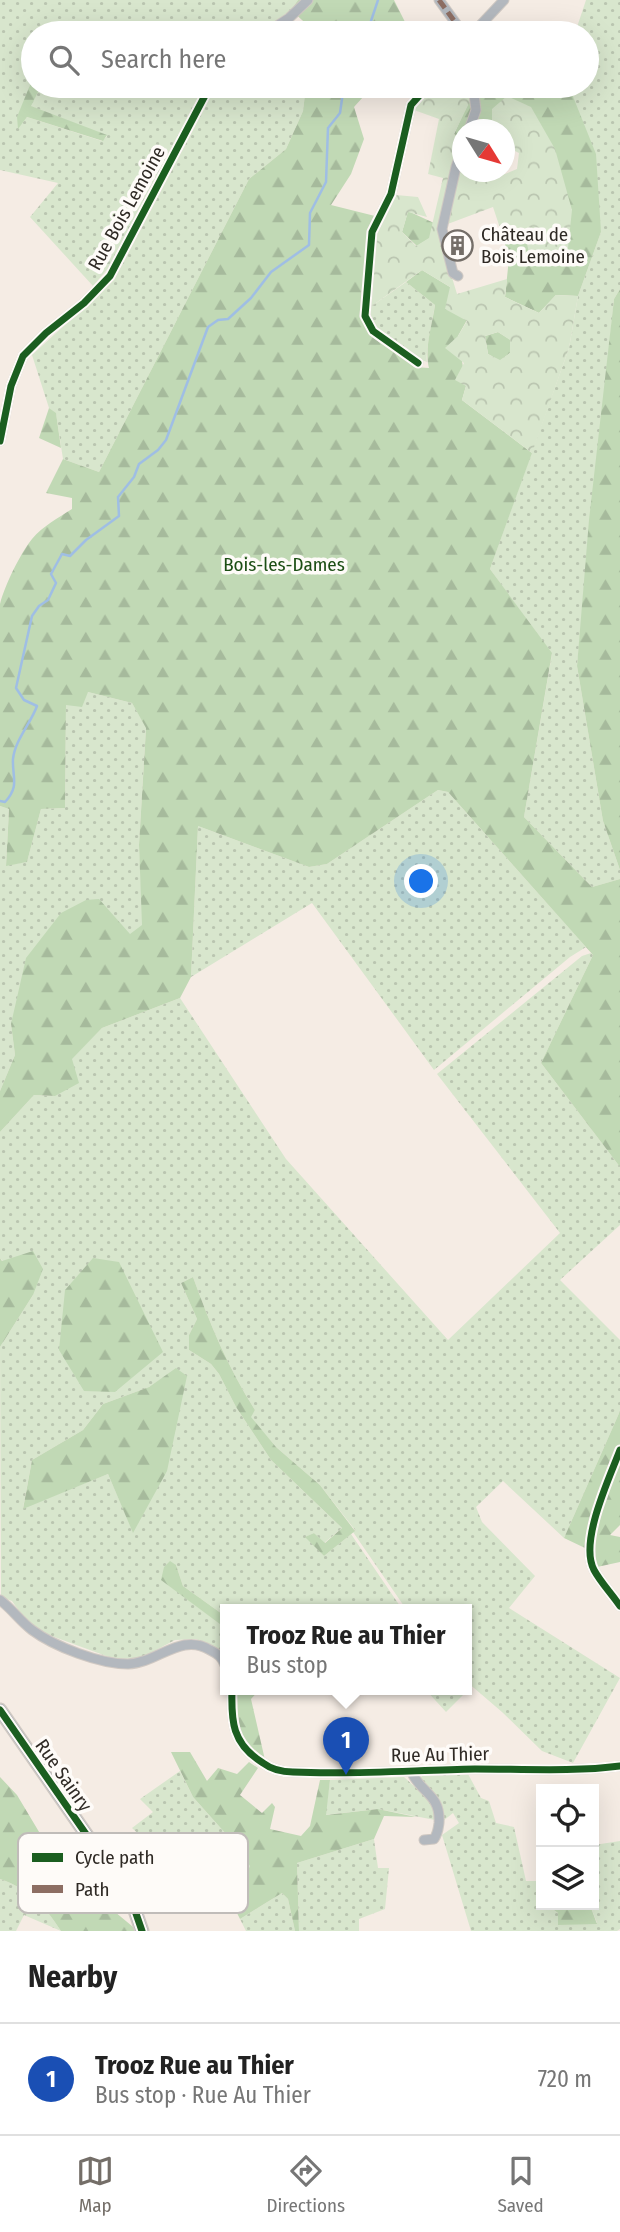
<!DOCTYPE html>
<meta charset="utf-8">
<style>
:root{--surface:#fff;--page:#f2f2f2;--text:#222;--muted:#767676;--line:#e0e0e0;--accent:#746e68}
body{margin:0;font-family:"Fira Sans Condensed",sans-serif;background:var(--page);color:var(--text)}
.controls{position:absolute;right:21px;bottom:21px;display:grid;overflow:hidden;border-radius:0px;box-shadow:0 7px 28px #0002}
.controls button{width:63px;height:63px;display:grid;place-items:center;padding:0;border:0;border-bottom:2px solid var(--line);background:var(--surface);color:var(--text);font:35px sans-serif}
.compass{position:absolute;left:452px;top:119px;width:63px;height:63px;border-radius:50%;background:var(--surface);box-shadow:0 7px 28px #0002;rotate:127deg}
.you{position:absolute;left:422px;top:882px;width:24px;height:24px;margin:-18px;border:5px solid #fff;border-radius:50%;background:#1a73e8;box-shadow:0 0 0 10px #1a73e833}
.badge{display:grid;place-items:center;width:46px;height:46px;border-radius:50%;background:var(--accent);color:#fff;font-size:23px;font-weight:700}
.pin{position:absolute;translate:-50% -58px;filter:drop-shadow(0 2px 4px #0008)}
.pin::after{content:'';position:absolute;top:37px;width:24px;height:21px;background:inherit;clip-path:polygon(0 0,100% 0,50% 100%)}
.popup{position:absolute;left:220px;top:1604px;width:252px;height:91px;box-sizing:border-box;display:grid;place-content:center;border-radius:0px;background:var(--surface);filter:drop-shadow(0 2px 5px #0005);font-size:23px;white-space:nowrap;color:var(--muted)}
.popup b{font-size:26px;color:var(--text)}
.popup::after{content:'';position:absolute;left:50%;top:100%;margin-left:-14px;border:14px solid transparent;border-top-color:var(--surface)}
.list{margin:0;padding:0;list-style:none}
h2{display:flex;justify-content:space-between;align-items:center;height:91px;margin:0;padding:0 28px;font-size:30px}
h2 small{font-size:23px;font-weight:400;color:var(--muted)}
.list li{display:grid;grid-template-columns:46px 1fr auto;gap:21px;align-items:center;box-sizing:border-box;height:112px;padding:0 28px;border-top:2px solid var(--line)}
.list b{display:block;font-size:26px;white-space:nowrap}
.list p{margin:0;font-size:23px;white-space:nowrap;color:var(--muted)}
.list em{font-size:23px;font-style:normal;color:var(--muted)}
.icon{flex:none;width:38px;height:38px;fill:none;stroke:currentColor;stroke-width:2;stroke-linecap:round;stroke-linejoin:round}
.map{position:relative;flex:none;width:620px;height:1931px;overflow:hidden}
.search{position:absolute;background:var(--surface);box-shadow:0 7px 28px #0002;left:21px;right:21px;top:21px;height:77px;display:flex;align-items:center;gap:18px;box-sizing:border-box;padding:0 24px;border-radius:38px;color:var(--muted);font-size:26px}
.sheet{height:203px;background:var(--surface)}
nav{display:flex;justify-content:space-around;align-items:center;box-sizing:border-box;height:98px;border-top:2px solid var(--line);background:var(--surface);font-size:19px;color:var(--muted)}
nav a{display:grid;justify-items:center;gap:4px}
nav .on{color:var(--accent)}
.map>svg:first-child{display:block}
.grass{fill:url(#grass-dots);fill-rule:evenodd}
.forest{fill:url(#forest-firs)}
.park{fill:url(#park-crowns);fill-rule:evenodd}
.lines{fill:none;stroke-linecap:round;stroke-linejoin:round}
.stream{stroke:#9fbee4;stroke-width:2.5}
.street-casing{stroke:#d0c9c3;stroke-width:11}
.secondary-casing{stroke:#d0c9c3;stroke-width:15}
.street{stroke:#b3b8be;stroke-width:9}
.secondary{stroke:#a7adb4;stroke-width:12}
.quiet{stroke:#8d6e63;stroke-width:5;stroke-dasharray:10 5;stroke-linecap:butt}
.cycleway-casing{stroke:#fefbf8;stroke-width:11}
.cycleway{stroke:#1b5e20;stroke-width:7}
.labels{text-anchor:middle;stroke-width:7;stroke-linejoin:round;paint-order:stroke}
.street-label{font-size:19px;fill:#2f2a25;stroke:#fefbf8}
.poi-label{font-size:19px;fill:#2f2a25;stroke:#fefbf8;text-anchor:start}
.park-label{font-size:19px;fill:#1c4e14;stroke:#fefbf8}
.key{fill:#fefbf8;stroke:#c0bcb9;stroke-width:2}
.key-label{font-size:19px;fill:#2f2a25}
</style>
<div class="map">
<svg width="620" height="1931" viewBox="0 0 620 1931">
<defs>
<pattern id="grass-dots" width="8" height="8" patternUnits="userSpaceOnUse" patternTransform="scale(1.75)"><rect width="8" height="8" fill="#d8e6cd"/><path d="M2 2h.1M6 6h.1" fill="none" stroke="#bac5b0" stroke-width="1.8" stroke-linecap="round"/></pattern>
<pattern id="forest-firs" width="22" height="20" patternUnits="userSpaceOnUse" patternTransform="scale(1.75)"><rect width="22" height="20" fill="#c1d9b5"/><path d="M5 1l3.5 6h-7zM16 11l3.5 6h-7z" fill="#a6ba9c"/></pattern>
<pattern id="park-crowns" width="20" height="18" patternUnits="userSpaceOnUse" patternTransform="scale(1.75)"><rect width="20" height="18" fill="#d8e6cd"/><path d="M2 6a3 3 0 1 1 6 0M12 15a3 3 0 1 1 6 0" fill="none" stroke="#bac5b0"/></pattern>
</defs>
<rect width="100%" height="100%" fill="#f5ece4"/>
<path class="grass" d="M0,0h298l-7,10 -32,23h-226v51l-3,1 -12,43 9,-11 75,24 5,-5 -77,-30 11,-20h164l-89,173 -23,27 -63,-69 28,-34 -58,-13z
M586,0h34v289l-6,10 -37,367 26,155 17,49v9l-28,8 -68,-70 28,-163 -62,-85 79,-221 9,-52 23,-64 -29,-138 -6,-8h21v-53h-12z
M216,86h90l-3,25 -17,38 -37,30 -150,293 -36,-13 -7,-45 -7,-6 -17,-53 82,-75z
M406,282l29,23c-2,12 -10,50 -8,57l-18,-7 -35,-27 -5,-20z
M88,692l44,11 14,24 -7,118 4,80 -132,99 4,31 -15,36v-285l9,3 -3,56 21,-3 14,-53 24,-1 1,-103z
M438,790l10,2 138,155 -16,10 -136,113 -122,-167 -121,74 7,-151 111,41 18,-3z
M591,953l2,2 -52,108 79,104v58l-60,55 60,60v71l-56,127 -61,-57 -27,26 6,15 53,54 -26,32 111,70 -47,85 -31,-12 -40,-39 -35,-30v-73h-61l-53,-77 2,-2 -35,-45 -44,-38 -26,-30 5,-7c-27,-42 -45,-86 -62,-133l-12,6 16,36 -8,16v15l22,14 8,10 17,33 35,53 71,68 -18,15 -10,-10 -8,4 18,19 27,-22 51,75h-177v7l-42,-30 -7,-21 -14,15 63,48v27l-2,-4 -27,-12 -21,1 -34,18 -20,1 -12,-2 -71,-26 -12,-10 -14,-20 -11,-4 -1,-250 33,-52 -33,-37v-126l34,-37 21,1 16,-37 31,-31 78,-30 106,161 162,181 112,-107 -123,-159 145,-118zM176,1369l-43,163 -25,-58 -85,34 9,-48 51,-30 20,-26 46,-17z
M425,1689h42l1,1 -22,22z
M180,1771l13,26 33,37 25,32 -15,32 -15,13 -89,-83 21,-16 -13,-13z
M424,1773l44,1 13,24 8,3 7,22 18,4 12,54h13l2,24h6l11,8 39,10 -7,-18h4v-60l26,-4v88l-3,2h-146l-29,-96 17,-12 -6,-10 -10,8 -3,-20 -21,-21z
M404,1777l28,26 3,17 -57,-11 -53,6 5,-35z
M374,1839l4,29h11l-4,41 -26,10v12h-60l-2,-68z
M0,1879c31,11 44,26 61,52l-37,-16 -8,16h-16z
M282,1893l6,6 7,32h-49l-6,-12z"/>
<path class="forest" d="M298,0h96l15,30 -8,3h-89l1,-3 -22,-20z
M33,84l8,2 -10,20 76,29 -4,6 -76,-24 -9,12 -1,-12 13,-32z
M306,86h67l-19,21 10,32 -13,35 -20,31 44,11 -13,104 52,47 15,1c-5,-19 3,-42 6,-63l-29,-23 16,-12 28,17 17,33 -9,16 8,50 -4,14 70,53 -42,116 62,84 -28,164 68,70 28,-8v288l-79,-104 52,-108 -145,-163 -10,-2 -111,74 -18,3 -111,-41 -7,151 -11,21 -78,30 -30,31 7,24 -24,13 -21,-1 -34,37v-41l15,-36 -4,-31 15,-66 35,-45 25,-13 13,-1 31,35 12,-9 -3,-80 7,-117 -14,-25 -44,-11 -6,15 -16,-2 -1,103 -24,1 -14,53 -21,4 3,-57 -9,-3v-202c5,-19 20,-50 32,-65 11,-13 26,-21 40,-30v-11l-26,-5 17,-34 36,13 150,-293 37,-30 17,-38z
M476,86h90l6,8 24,60 5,78 -23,64 -22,-1 -17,18 -34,-16 4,-39 -8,-27 9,-3 14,3 48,-21 -80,-101v20l-30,1v13l-8,-9z
M408,211l26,12 -4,15 -13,8 -15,-14z
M620,289v581l-17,-49 -26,-155 12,-146 25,-221z
M498,332l13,8 -1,13 -10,8 -12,-7 -3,-18z
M49,408l7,5 5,35 -22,-10z
M33,1251l10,18 -10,26 -33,52v-89l2,3z
M93,1258l26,4 44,90 -48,40 -31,-1 -25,-41 6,-60z
M193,1277c17,47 35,91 62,133l-4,7 25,30 44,38 35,46 -31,25 -19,-19 9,-4 11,10 17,-15 -71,-68 -35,-53 -17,-33 -8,-10 -22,-14v-15l8,-16 -16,-36z
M176,1368l11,8 -20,95 -34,62 -25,-59 -85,35 9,-49 51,-30 20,-26 46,-17z
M620,1411v114l-10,10 10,2v25l-23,5 -12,-19 -21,-10z
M170,1561l6,4 7,21 42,30v12l-64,-48 3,-13z
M234,1689h26l-9,10 14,61 -5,-3 -26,-31z
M171,1752h19l17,29 11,-13 19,6 12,-12 9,6 -18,27 22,18 10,-10 3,4 -5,22 31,7 9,-10 10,-46h10l-4,35 52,-6 38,8 -32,-1 -10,23 -77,24 2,68h-4l-7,-32 -6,-6 -42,26 -5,-10 4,-4 -3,-7 14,-32 -24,-32 -33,-37z
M0,1777l17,18 40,67 18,26 34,19 29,24h-77c-17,-26 -30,-41 -61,-52z
M547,1905l33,4v-4h10l7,19 -39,1v-12z"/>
<path class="park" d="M432,86h40l2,7 -20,41 8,9v29h40l3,2 12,-5 2,-16 -8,-4 -6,1 -1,-20 -12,-1v-20l15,-13 24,11 24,42 17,61 -4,38 -16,12 -22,-3 -6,-26 -14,-3 -9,3 -8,-24 -56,21 20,66 50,-15 -2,18 34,16 17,-18 22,1 -9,52 -37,105 -70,-53 4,-14 -11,-6 9,-17 -19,-15 13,-12 9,-15 -22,-12 5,-22 -28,-17 -53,38 7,-78 20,-35 22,2 9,20 -19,-5 -6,20 14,14 13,-8 14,-60 -15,-4 11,-55 -25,-9zM498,332l12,8v13l-10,7 -12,-6 -3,-18z"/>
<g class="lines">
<path class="stream" d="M367,33l11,-33
M0,801l5,1c15,-16 7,-25 8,-43 2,-19 18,-36 24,-53l-13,-6 -8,-12 16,-72 7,-10 9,-6 8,-17 -5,-9 11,-20 8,2 16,-16 33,-24 -1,-19 16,-20 5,-13 19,-14 8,-10 42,-113 10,-7 10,-1 23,-21 20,-26 38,-27 1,-32 16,-31 2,-54 12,-15 3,-21 6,-6"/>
<defs>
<path id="street" d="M439,0l24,33
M266,33l23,-15 19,-18
M473,33l31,-33
M469,130l7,-20 -3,-24
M458,276l-5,-3 -11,-44 14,-62 6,-18
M418,363l-45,-32 -8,-15 7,-84 19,-38 20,-89 17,-19
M0,441l11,-55 12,-30 23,-23 38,-30 26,-27 100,-190
M620,1450c-11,29 -41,92 -26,120 7,13 18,24 26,36
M0,1600c12,9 20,21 32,30 23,17 68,34 96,34 30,-1 53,-32 82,-14 8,4 12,7 15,15
M232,1689c-1,32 0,55 31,74 8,6 20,9 30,9 61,3 122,-2 182,-3 47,0 100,3 145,-3
M411,1771c9,22 30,23 28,52 -1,7 -1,10 -5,16l-10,1"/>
<path id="secondary" d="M0,1710l131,189 11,32"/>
</defs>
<use href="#street" class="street-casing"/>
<use href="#secondary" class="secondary-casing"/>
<use href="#street" class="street"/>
<use href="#secondary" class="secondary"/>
<path class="quiet" d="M439,0l24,33"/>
<defs>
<path id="cycleway" d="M418,363l-45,-32 -8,-15 7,-84 19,-38 20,-89 17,-19
M0,441l11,-55 12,-30 23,-23 38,-30 26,-27 100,-190
M620,1450c-11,29 -41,92 -26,120 7,13 18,24 26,36
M232,1689c-1,32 0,55 31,74 8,6 20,9 30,9 61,3 122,-2 182,-3 47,0 100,3 145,-3
M0,1710l131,189 11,32"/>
</defs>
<use href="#cycleway" class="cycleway-casing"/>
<use href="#cycleway" class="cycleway"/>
</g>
<defs>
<symbol id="building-ring" viewBox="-11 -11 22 22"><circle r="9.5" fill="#fefbf8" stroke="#746e68" stroke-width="1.5"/><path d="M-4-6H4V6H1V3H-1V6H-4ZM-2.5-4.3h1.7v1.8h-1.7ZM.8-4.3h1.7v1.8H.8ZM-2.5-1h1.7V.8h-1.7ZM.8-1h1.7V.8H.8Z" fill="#746e68"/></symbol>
</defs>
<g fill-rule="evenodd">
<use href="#building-ring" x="440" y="228" width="35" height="35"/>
</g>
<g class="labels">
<g class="street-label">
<text transform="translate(126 208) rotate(-61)" y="7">Rue Bois Lemoine</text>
<text transform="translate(440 1754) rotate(-1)" y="7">Rue Au Thier</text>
<text transform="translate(64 1775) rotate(55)" y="7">Rue Sainry</text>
</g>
<g class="poi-label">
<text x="481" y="241">Château de<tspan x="481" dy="22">Bois Lemoine</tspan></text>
</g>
<g class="park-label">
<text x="284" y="571">Bois-les-Dames</text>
</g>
</g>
<rect x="18" y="1833" width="230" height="80" rx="10" class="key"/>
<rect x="32" y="1853" width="31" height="9" fill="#1b5e20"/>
<rect x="32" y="1885" width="31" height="8" fill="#8d6e63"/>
<g class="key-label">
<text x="75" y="1864">Cycle path</text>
<text x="75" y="1896">Path</text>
</g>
</svg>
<div class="controls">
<button><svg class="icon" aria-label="locate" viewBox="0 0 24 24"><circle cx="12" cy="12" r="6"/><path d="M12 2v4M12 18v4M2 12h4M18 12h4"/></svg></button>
<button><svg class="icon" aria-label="layers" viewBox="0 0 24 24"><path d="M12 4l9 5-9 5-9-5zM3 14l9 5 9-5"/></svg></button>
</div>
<svg class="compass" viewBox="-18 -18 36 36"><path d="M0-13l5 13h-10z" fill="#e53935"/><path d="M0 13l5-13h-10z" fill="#767676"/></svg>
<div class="you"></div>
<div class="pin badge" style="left:346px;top:1775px;background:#1a4fb4">1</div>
<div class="popup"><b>Trooz Rue au Thier</b>Bus stop</div>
<div class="search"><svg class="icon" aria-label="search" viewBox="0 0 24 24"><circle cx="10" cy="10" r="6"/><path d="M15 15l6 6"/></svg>Search here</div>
</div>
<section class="sheet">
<h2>Nearby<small></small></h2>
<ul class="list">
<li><span class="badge" style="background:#1a4fb4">1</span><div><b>Trooz Rue au Thier</b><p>Bus stop · Rue Au Thier</p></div><em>720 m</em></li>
</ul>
</section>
<nav>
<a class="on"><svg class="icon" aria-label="map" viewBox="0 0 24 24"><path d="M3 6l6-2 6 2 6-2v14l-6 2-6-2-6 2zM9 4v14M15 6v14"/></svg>Map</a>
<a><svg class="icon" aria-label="directions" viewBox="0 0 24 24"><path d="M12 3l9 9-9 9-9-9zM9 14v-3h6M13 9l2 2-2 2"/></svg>Directions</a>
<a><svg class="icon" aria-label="saved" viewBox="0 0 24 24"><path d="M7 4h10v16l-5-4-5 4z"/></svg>Saved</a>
</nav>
